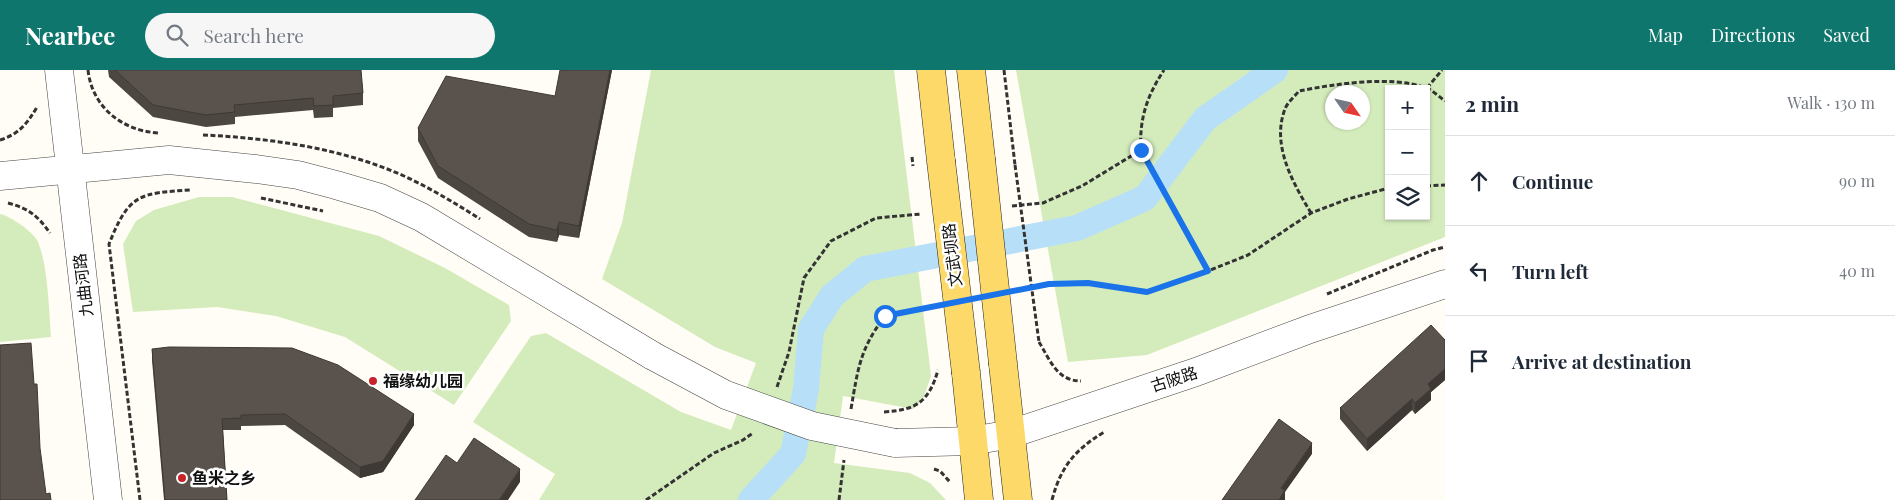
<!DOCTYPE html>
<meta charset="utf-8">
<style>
:root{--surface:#fff;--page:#f6f6f7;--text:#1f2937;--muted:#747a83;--line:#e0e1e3;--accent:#0f766e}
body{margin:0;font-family:"Playfair Display","Noto Sans SC",serif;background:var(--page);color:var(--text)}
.controls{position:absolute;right:15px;top:15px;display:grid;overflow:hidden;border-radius:0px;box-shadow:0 1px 4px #0004}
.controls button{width:45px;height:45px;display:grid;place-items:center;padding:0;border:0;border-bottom:1px solid var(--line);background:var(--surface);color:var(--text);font:25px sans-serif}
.compass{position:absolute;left:1325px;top:15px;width:45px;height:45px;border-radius:50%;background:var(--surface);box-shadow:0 1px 4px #0004;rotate:124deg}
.stop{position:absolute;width:15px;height:15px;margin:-11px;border:4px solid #1a73e8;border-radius:50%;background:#fff}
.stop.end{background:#1a73e8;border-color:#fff;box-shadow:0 1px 5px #0008}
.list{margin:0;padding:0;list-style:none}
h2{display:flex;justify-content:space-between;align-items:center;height:65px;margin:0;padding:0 20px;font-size:21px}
h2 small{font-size:16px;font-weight:400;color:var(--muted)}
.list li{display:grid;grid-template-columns:32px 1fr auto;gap:15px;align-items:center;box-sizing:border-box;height:90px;padding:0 20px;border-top:1px solid var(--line)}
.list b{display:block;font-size:19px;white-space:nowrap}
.list em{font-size:16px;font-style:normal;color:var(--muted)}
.icon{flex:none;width:28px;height:28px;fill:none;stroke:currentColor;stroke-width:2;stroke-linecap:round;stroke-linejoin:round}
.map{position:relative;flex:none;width:1445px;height:430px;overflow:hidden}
header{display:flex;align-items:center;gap:30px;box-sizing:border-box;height:70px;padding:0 25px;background:var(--accent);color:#fff}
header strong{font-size:24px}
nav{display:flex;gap:28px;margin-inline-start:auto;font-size:18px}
.search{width:350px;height:45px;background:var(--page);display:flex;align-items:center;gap:12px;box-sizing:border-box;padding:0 18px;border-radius:28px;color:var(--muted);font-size:19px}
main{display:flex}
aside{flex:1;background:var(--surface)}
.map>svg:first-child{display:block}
.green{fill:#d4ecbc;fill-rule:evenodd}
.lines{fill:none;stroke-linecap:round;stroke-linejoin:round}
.canal{stroke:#b8dff8;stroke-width:26}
.minor-casing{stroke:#444;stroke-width:29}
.major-casing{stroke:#222;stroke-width:29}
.path{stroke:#333;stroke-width:3;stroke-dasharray:5 2.5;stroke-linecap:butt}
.minor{stroke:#fff;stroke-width:28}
.major{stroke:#fcd968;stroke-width:28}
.minor-bridge-casing{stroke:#444;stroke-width:29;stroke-linecap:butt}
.major-bridge-casing{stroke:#222;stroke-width:29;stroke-linecap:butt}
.path-bridge{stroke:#333;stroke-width:3;stroke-dasharray:5 2.5;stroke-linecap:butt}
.minor-bridge{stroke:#fff;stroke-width:28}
.major-bridge{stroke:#fcd968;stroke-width:28}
.wall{fill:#4d4742}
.shaded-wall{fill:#3f3936}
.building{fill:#5a524d;stroke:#3f3936}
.route{stroke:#1a73e8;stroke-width:6}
.poi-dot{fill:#c72329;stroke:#fff;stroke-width:2}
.labels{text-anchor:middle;stroke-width:5;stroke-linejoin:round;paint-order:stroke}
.street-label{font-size:16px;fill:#111;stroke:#fff}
.poi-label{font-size:16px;font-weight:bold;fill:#111;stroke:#fff;text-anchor:start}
</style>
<header>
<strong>Nearbee</strong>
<div class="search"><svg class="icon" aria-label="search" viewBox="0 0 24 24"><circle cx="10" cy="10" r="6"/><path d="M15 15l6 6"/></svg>Search here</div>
<nav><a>Map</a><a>Directions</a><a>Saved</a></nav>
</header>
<main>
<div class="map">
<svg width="1445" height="430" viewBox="0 0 1445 430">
<rect width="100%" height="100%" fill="#fffdf5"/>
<path class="green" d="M651,0h243l37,306 -8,23 -10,10 -70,-13 -9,67 76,10 20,10 16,17h-407l16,-26 -82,-52 58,-86 15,-3 135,79 50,18 25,-67 -41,-16 -113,-68 20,-56z
M1016,0h429v167l-298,118 -79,7zM1389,19h37v127h-37zM1362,22v30h-30v-30z
M199,127h33l147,39 66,32 64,37 2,16 -57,84 -109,-68 -69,-21 -59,-9 -84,5 -10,-68 13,-23 18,-11z
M0,144c10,2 32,17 37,26 11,23 12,71 14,97l-51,5z"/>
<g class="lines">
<path class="canal" d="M751,430l42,-46 13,-65 5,-60 21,-33 33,-27 212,-41 68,-30 60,-79 70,-49"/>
<defs>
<path id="minor" d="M59,0l49,430
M0,106l169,-16 87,9 42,6 38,10 44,13 41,19 232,139
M895,373l77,-2 39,-7 185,-62 114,-43 135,-45"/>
<path id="major" d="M931,0l10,91
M971,0l10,89
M1003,294l15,136
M966,303l13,127"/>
</defs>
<use href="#minor" class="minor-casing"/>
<use href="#major" class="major-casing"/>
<path class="path" d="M88,0c4,37 34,61 71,63
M1004,0l11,95
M1427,18l15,-18
M203,65c66,3 139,13 201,41 26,12 51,27 76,43
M0,70c19,-6 27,-16 37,-33
M1141,80l67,121
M1426,116l19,-1
M261,128l62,13
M8,133c20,5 30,13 42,30
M1012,136l31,-3 39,-17 59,-36c-2,-31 6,-54 23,-80
M1311,143c-18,-30 -40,-68 -26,-104 2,-6 10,-13 14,-18 36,-7 92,-16 127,-3 7,2 13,9 19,13
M1021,219l28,-5 39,-1 59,9 61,-21 40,-16 63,-42 37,-14 41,-11
M1327,224l106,-44 12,-3
M1039,272c11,18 18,39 42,39
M777,317l12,-35 15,-74 27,-37 45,-23 45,-4
M851,339c7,-41 9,-60 34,-93l47,-9
M884,342c32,-2 45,-10 54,-42
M934,399l6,2 10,11
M140,430l-31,-256c20,-50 30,-51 82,-54
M646,430l68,-47 29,-13 10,-7
M839,430l5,-40
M1052,430c9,-34 23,-50 52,-68"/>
<use href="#minor" class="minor"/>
<use href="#major" class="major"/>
<defs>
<path id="minor-bridge" d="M653,286l73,39 86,31 83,17"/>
<path id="major-bridge" d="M981,89l22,205
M941,91l25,212"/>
</defs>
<use href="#minor-bridge" class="minor-bridge-casing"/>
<use href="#major-bridge" class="major-bridge-casing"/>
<path class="path-bridge" d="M912,87l1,9
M1015,95l24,177"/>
<use href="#minor-bridge" class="minor-bridge"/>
<use href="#major-bridge" class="major-bridge"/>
</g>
<path class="wall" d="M108,0h253l2,23v12l-30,3v9l-19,1 -1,-8 -78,7v7l-29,3 -53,-10 -44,-40z
M612,0l-33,168 -20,-3 -2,7 -28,-5 -91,-59 -20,-37v-13l137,-32z
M1445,270v40l-14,12v8l-16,14 -3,-4 -45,41 -27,-32v-11z
M152,279l262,76 -31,47 -23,6 -75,-53 -44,1v4h-18l4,70h-63l-12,-140z"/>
<path class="shaded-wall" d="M610,0h2l-33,168v-12z
M559,152v13l-2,7v-12z
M1445,299v11l-14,12v8l-16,14v-11l13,-19z
M1412,329v11l-45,41v-12z
M414,344v11l-31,47 -23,6v-11z
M1312,373v11l-27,38v8h-6l2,-12z
M520,399v13l-12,18h-9z"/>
<path class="building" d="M115,0h246l2,23 -30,3v9l-19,1 -1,-8 -79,7 1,7 -29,3 -53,-10z
M560,0h50l-31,156 -20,-4 -2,8 -28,-6 -91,-58 -20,-38 28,-52 109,20z
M1431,255l14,15v29l-17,15 3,5 -16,14 -3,-4 -45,40 -27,-31z
M31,273l3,41h3l3,64 6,46 4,-1 1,7h-51v-155z
M169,277l123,1 46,17 76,49 -31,47 -23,6 -75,-53 -44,1v3l-19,1 5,81h-62l-13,-151z
M1279,349l33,24 -31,45 4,2 -6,10h-57z
M474,368l46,31 -21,31h-84l31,-45 11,8z"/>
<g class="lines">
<path class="route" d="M885,246l164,-32 39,-1 59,9 61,-21 -67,-121"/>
</g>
<g class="poi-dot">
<circle cx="373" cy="311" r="5"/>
<circle cx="182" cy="408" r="5"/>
</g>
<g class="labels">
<g class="street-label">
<text transform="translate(952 185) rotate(-97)" y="6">文武坝路</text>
<text transform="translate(83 215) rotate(-97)" y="6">九曲河路</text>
<text transform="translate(1174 309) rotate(-18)" y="6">古陂路</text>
</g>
<g class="poi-label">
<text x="383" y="317">福缘幼儿园</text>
<text x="192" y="414">鱼米之乡</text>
</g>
</g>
</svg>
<div class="controls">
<button>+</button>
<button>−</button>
<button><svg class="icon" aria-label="layers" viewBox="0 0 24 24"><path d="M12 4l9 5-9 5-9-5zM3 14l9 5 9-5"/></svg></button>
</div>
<svg class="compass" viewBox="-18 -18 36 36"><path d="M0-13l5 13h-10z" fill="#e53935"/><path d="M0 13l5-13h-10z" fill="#747a83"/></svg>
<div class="stop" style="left:885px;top:246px"></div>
<div class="stop end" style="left:1141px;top:80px"></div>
</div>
<aside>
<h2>2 min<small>Walk · 130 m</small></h2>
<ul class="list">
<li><svg class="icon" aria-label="ahead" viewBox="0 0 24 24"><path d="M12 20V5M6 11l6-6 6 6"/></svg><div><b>Continue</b></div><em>90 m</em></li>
<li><svg class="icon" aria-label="left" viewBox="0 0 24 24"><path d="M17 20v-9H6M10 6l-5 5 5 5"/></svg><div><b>Turn left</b></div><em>40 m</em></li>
<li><svg class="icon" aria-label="arrive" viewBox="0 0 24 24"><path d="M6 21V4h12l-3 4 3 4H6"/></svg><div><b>Arrive at destination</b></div></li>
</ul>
</aside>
</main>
